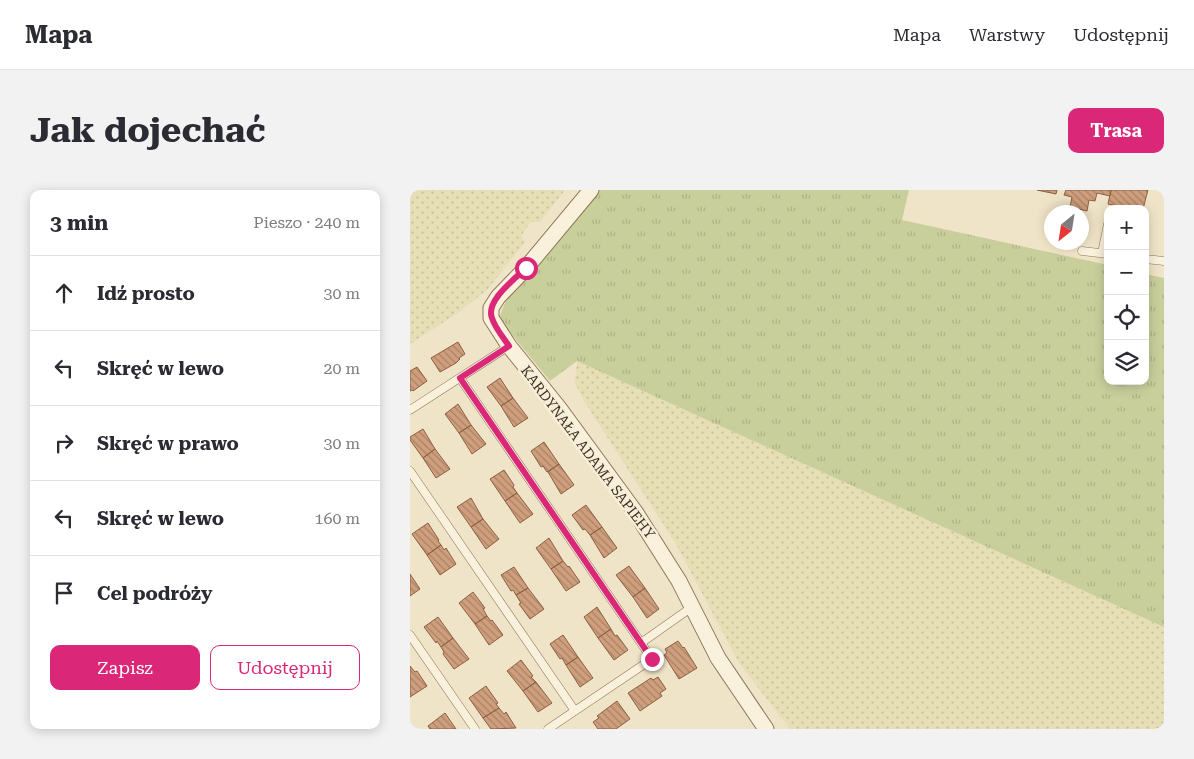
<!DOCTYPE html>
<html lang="pl">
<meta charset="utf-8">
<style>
:root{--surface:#fff;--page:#f2f2f3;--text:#2b2b33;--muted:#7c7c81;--line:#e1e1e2;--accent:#db2777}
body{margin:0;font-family:"Roboto Serif",serif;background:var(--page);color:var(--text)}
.controls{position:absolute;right:15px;top:15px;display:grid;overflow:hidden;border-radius:10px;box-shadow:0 2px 12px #0003}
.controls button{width:45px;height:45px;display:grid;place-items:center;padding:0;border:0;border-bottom:1px solid var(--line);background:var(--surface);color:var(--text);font:25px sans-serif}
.compass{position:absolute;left:634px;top:15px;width:45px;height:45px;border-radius:50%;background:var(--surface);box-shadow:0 2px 12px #0003;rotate:210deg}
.stop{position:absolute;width:15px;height:15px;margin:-11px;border:4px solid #db2777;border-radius:50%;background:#fff}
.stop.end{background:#db2777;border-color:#fff;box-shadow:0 1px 5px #0008}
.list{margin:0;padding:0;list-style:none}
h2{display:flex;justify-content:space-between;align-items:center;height:65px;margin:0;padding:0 20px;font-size:21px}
h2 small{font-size:16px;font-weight:400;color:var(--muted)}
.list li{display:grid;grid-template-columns:32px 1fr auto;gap:15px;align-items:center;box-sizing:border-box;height:75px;padding:0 20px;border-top:1px solid var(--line)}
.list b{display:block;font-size:19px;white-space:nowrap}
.list em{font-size:16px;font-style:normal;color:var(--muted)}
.actions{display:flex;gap:10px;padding:15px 20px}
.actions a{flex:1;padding:11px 0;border:1px solid var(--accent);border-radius:10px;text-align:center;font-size:18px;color:var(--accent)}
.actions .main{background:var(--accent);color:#fff}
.icon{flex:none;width:28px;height:28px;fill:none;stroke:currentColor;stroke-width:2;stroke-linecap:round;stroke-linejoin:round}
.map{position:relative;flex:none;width:754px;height:539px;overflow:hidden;border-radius:10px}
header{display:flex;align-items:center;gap:30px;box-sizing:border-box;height:70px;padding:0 25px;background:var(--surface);border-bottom:1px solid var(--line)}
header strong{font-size:24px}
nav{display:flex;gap:28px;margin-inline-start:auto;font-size:18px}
.intro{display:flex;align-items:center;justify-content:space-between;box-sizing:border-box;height:120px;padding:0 30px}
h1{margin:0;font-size:35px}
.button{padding:12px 22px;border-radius:10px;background:var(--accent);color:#fff;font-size:18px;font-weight:700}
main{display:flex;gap:30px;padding:0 30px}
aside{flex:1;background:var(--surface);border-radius:10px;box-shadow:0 2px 12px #0003}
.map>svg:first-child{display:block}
.farmland{fill:url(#farmland-dots)}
.grass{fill:url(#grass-tufts)}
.building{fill:url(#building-back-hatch);stroke:#8d5f41}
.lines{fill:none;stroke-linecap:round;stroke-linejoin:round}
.lane-casing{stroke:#8d765c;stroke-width:9}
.street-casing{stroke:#8d765c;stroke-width:17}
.lane{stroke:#faf1dc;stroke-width:8}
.street{stroke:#faf1dc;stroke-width:15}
.route{stroke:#db2777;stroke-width:6}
.labels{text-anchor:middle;stroke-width:5;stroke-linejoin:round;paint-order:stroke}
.street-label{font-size:14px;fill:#3d2e20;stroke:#f7eed8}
</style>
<header>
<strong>Mapa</strong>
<nav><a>Mapa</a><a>Warstwy</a><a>Udostępnij</a></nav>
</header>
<div class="intro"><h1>Jak dojechać</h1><a class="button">Trasa</a></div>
<main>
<aside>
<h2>3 min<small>Pieszo · 240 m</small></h2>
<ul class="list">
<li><svg class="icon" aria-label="ahead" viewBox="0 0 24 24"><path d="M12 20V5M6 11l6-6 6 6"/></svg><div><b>Idź prosto</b></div><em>30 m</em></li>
<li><svg class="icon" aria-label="left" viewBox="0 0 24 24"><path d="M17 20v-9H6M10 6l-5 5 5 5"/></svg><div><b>Skręć w lewo</b></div><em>20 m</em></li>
<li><svg class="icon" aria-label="right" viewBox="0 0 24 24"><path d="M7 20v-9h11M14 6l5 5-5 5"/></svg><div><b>Skręć w prawo</b></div><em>30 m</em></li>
<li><svg class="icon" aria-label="left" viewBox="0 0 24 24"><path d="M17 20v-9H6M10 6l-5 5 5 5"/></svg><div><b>Skręć w lewo</b></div><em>160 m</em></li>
<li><svg class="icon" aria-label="arrive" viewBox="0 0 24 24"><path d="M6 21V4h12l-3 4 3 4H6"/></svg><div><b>Cel podróży</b></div></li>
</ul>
<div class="actions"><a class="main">Zapisz</a><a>Udostępnij</a></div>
</aside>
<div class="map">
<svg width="754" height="539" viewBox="0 0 754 539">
<defs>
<pattern id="farmland-dots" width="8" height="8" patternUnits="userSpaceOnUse" patternTransform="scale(1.25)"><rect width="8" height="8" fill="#e6deb5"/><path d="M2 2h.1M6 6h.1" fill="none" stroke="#c6bf9b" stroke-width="1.8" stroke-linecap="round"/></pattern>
<pattern id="grass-tufts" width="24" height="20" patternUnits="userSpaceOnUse" patternTransform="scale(1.25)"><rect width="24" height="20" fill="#c9cf9b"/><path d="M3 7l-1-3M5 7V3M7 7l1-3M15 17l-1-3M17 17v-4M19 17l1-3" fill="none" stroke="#aeb285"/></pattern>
<pattern id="building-back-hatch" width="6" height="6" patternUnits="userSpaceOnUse" patternTransform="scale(1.25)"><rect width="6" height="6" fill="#cf9f7d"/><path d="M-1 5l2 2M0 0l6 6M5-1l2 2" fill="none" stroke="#a98266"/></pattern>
</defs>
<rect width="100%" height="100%" fill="#f0e4c8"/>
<path class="farmland" d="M0,0h155l-25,32h-9l-10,14 4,6 -38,48 -29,23 -48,31z
M167,171l587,266v102h-374l-51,-66 -63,-119 -92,-143 -9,-18z"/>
<path class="grass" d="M183,0h316l-7,30 206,45v116h37v-107l19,4v349l-587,-266 -27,20 -51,-62 8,-22z"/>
<path class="building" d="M627,0h20l-1,4z
M656,0h45l-1,6 -13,-3 -2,8 -6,-1 -2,11 -17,-4 2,-10 -8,-2z
M701,0h37l-5,19h-13l-22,-5z
M48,152l7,12 -6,4 1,1 -4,4 -16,9 -9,-14z
M7,177l10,14 -14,10 -1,-1 -2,1v-20z
M90,188l13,20 -12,8 -14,-19z
M103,208l15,20 -14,9 -13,-21z
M48,214l13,21 -12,8 -14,-19z
M61,235l15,19 -14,10 -13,-21z
M13,239l12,20 -12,9 -13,-18v-3z
M134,252l15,22 -12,8 -4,-6 -2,1 -10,-16z
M25,259l15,20 -14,9 -13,-20z
M149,274l15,21 -13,9 -13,-22z
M94,280l10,15 -1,2 4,6 -12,8 -15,-22z
M107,303l16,21 -13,9 -15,-22z
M61,308l12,21 -12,8 -14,-20z
M176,315l16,22 -12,8 -5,-6 -2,1 -11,-15z
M73,329l16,20 -13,10 -15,-22z
M18,333l11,17 -1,1 3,4 -14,10 -15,-21z
M192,337l15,21 -13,10 -14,-23z
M139,348l14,23 -12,8 -15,-21z
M31,355l3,5 2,-2 10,16 -16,11 -13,-20z
M153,371l5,6 1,-1 11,16 -14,9 -15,-22z
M219,376l16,22 -12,9 -17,-22z
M104,377l14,21 -12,7 -3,-5 -2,1 -10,-16z
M0,384l10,15 -10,7z
M118,398l16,21 -14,10 -11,-15 2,-1 -5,-8z
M235,398l14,21 -12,9 -14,-21z
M63,402l12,16 -2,1 4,7 -12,8 -16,-21z
M187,417l14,22 -13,9 -14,-21z
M77,426l4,5 1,-1 11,15 -14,10 -14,-21z
M28,427l15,21 -12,9 -4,-6 -1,2 -12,-16z
M201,439l4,7 2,-1 11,15 -14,10 -16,-22z
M153,445l15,22 -12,8 -4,-7 -2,1 -10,-15z
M43,448l16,21 -15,10 -11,-15 1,-2 -3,-5z
M268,451l5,7 1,-1 13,21 -18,11 -15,-24 3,-2 -2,-4z
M168,467l15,21 -13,9 -14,-22z
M111,470l12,16 -2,1 5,5 -13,9 -16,-20z
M0,476l5,6 2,-1 10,15 -17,11z
M248,487l8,12 -6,4 2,3 -22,15 -12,-18 23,-15 2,2z
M126,492l16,21 -14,9 -15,-21z
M76,496l12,17 -2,1 3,4 -16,10 -14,-20z
M207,511l13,18 -14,10h-18l-5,-7 6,-4 -2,-2z
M89,518l5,6 2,-2 10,16 -25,1 -8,-11z
M35,523l11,16h-26l-2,-3z"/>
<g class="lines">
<defs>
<path id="lane" d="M672,61l26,3
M692,63l6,-29
M735,69l19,2
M50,188l192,281 -104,70
M0,220l99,-64
M0,281l165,240
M0,445l65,94
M231,453l51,-36"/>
<path id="street" d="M181,0l-65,78 -28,29 -7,11v10l18,28 50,62 77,105 43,68 39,77 48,71"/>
</defs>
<use href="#lane" class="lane-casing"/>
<use href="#street" class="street-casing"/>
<use href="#lane" class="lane"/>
<use href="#street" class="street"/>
</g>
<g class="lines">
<path class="route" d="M116,78c-11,11 -41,33 -34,50 3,10 11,19 17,28l-49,32 192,281"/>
</g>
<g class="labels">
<g class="street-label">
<text transform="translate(178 262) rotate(53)" y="5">KARDYNAŁA ADAMA SAPIEHY</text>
</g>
</g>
</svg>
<div class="controls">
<button>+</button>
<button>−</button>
<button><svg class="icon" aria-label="locate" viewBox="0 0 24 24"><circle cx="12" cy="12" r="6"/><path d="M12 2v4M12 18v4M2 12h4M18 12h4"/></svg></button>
<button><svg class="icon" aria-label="layers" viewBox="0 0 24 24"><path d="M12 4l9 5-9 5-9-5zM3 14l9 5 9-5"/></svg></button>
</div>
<svg class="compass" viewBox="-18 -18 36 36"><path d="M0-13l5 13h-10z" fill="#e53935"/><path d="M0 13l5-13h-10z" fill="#7c7c81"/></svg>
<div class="stop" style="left:116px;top:78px"></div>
<div class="stop end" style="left:242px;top:469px"></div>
</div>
</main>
